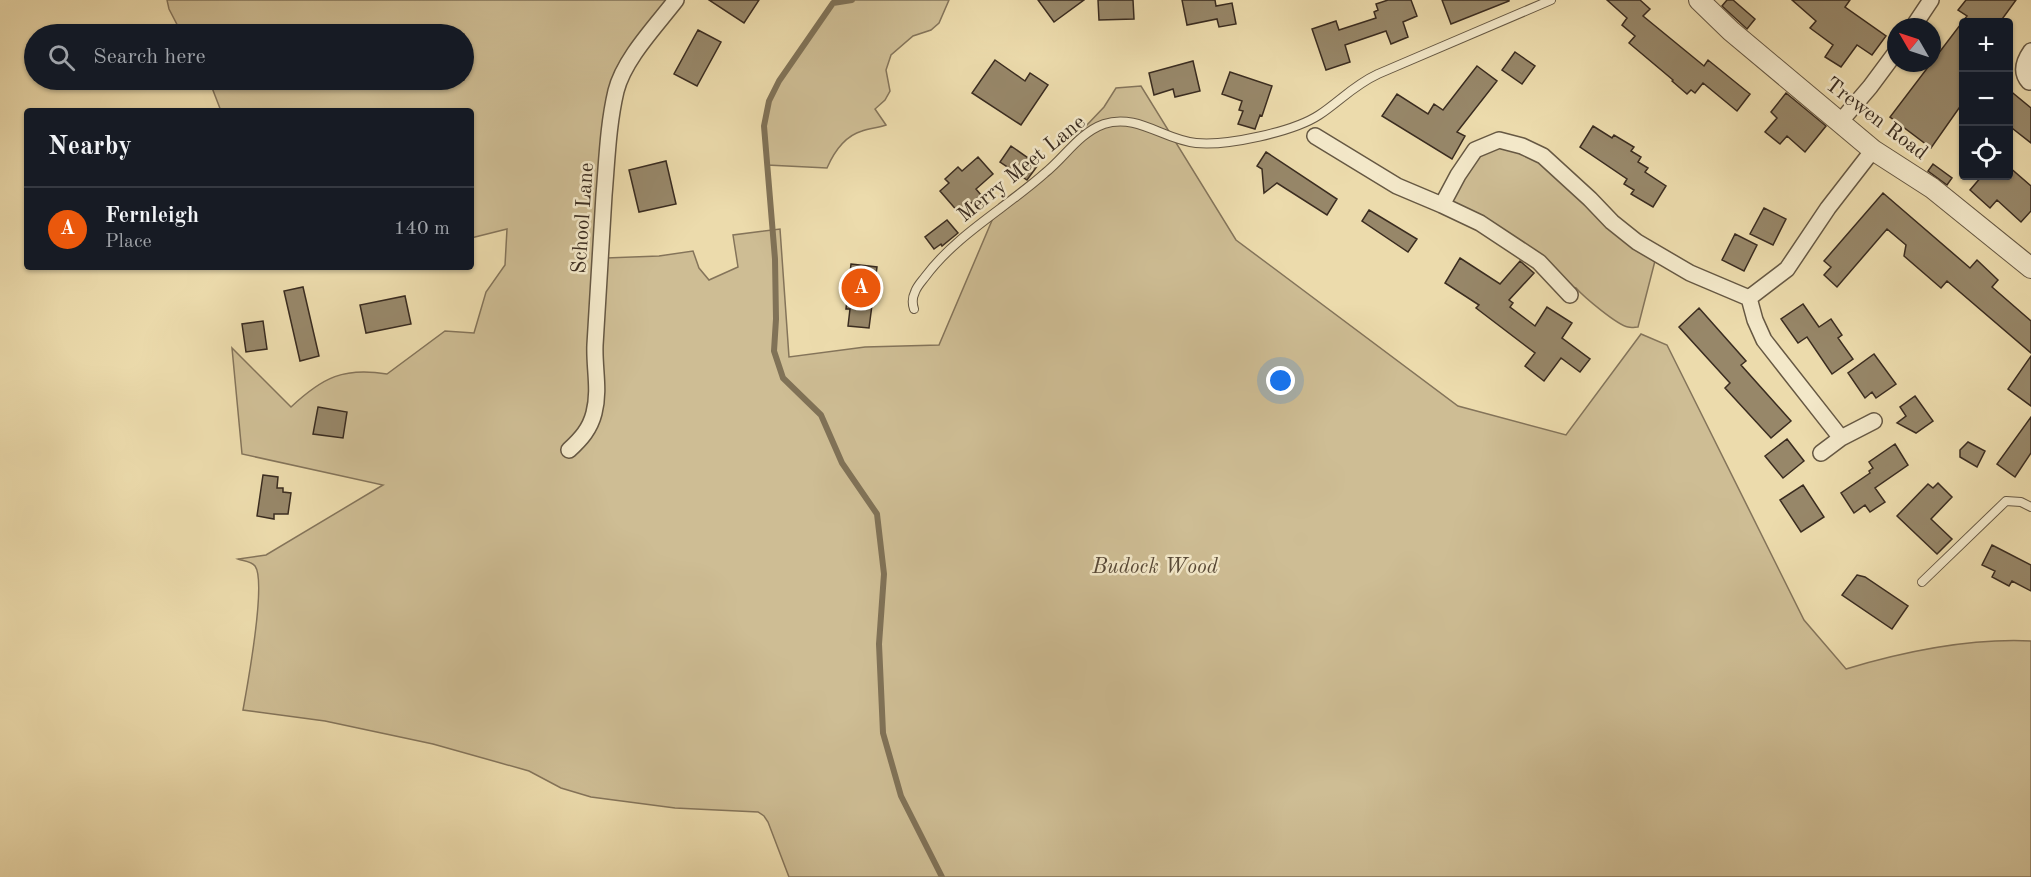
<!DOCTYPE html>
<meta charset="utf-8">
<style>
:root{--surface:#171b24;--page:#242831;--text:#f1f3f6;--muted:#9ea1a6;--line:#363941;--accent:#ea580c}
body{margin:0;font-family:"Old Standard TT",serif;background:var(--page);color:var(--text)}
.controls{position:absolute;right:18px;top:18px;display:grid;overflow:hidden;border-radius:6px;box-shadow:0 2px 4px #0004}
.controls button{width:54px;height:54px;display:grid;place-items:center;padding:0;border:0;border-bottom:2px solid var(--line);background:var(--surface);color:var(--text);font:30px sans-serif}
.compass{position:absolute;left:1887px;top:18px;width:54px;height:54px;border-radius:50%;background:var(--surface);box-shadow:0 2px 4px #0004;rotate:309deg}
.you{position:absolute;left:1281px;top:381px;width:21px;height:21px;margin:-15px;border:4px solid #fff;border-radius:50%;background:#1a73e8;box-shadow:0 0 0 9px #1a73e833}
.badge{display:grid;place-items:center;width:39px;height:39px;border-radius:50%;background:var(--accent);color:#fff;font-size:20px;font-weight:700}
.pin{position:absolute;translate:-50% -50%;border:3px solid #fff;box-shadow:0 2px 6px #0006}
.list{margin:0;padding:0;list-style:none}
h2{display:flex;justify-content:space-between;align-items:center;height:78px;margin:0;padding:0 24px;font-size:26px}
h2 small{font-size:20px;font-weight:400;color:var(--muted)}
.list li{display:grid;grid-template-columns:39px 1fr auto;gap:18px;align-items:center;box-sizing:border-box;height:84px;padding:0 24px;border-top:2px solid var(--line)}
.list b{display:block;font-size:22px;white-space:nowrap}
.list p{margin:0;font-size:20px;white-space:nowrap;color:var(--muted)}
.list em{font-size:20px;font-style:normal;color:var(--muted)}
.icon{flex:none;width:33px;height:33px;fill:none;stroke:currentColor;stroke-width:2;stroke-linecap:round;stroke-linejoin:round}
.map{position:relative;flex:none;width:2031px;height:877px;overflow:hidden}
.search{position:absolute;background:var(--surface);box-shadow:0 2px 4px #0004;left:24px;top:24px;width:450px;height:66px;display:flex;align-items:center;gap:15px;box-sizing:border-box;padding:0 21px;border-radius:33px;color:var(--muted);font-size:22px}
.panel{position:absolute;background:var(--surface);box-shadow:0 2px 4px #0004;left:24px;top:108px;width:450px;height:162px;border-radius:6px}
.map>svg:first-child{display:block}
.green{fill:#cebd94;stroke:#84745a;stroke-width:1.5}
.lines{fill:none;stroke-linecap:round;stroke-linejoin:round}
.stream{stroke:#807257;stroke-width:6}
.building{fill:#978769;stroke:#3a2c20;stroke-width:1.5}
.service-casing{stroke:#665843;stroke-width:10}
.minor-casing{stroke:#665843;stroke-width:18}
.tertiary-casing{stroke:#665843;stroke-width:22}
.service{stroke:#f3e8c9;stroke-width:8}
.minor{stroke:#f3e8c9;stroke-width:15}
.tertiary{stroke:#f3e8c9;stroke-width:20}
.labels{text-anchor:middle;stroke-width:5;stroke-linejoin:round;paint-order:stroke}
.street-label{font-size:21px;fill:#3a2c20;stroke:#f3e8c9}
.park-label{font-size:21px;font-style:italic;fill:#584937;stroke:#f3e8c9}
</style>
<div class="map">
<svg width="2031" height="877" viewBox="0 0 2031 877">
<rect width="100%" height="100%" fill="#ecdbac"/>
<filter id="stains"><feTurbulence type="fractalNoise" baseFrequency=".00333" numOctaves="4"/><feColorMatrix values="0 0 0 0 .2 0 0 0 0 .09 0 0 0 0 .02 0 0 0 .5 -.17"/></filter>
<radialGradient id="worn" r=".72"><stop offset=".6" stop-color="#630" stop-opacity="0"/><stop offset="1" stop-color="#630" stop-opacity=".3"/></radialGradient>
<path class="green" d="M167,0h502l-52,71 -11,187 53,-2 34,-5 6,17 10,12 29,-13 -5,-32 47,-6 9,128 76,-10 74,-2 60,-141 48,-37 57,-60 12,-19 25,-2 95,154 222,166 108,29 75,-101 26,11 137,275 42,49c60,-18 122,-31 185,-28v236h-1242l-21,-55 -4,-6 -6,-4 -83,-4 -84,-11 -30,-9 -32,-17 -96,-27 -108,-23 -82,-11c4,-23 24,-128 12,-144 -4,-5 -12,-5 -17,-7l28,-4 117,-70 -141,-31 -10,-106 59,59c32,-30 53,-40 96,-33l58,-43 29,2 12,-41 19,-27 2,-36 -36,9v-127h-250l-12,-31h255v-46h-282l-13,-25z
M833,0h116l-10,23 -8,7 -18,6 -22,19 -5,15 4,21 -5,9 -10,9 11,16c-8,3 -16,3 -24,6 -17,5 -28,21 -35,37l-60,-3 -3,-39 5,-25 10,-20z
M1500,143l42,17 114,97 -18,70c-3,0 -6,1 -10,0 -11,-2 -44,-30 -52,-39l-9,-2 -116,-81 -1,-8 28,-45z"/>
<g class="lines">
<path class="stream" d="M852,0l-19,3 -54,78 -10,20 -5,25 11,133 1,60 -2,32 9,27 38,37 21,48 35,51 7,60 -5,70 4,89 18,63 41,81"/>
</g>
<path class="building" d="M709,0h50l-15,23z
M1038,0h46l-30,22z
M1098,0h35l1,19 -35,1z
M1182,0h33l1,6 16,-3 4,21 -17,3 -2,-8 -30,6z
M1388,0h23l6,16 -14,6 5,15 -17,7 -5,-13 -41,14 5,17 -24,8 -14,-41 24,-8 3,9 37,-12 -2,-6 4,-2 -2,-6z
M1442,0h67v1l-58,23z
M1607,0h33l10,9 -7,7 61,50 4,-6 42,34 -13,17 -34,-28 -8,10 -4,-3 -4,4 -15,-13 1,-1 -44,-37 6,-7 -13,-11 5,-7z
M1727,0h6l22,19 -8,10 -25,-23z
M1792,0h58l-5,7 41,29 -14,19 -15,-10 -16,22 -16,-10 8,-12 -23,-17 6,-7z
M1966,0h50l-16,22h-36v79l-33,47 -41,-31 77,-101 -9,-6z
M698,30l23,12 -24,44 -23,-12z
M1515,52l20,14 -13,18 -20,-14z
M995,60l30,21 5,-8 18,12 -27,40 -49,-32z
M1193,61l7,30 -25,6 -2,-8 -19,6 -5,-22z
M1477,66l20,15 -40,51 8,4 -13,23 -70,-43 15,-22 31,20 6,-10 9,6z
M1230,72l42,14 -10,30 -2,-1 -5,14 -17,-5 5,-13 -4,-1 3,-9 -20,-7z
M2008,89l23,19v35l-23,-18z
M1786,93l40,33 -21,26 -18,-16 -7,8 -15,-12 12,-14 -6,-6z
M1593,126l19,12 2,-3 20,12 -3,4 10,6 -3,5 10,6 -3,4 21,14 -13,21 -22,-13 3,-4 -10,-6 3,-5 -47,-32z
M1011,146l27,19 -11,15 -27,-18z
M1266,152l71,47 -10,16 -50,-32 -13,10 -2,-24 -5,-3z
M978,157l15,17 -17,15 5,6 -22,18 -19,-22 9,-8 -4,-4 13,-12 4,4z
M666,161l10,43 -37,8 -10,-42z
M1933,164l19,14 -5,7 -19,-14z
M2008,166l23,20v25l-10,11 -24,-22 -7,8 -20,-18 12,-14h26z
M1883,193l87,75 7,-8 21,20 -6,7 39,34v32l-84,-72 -6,7 -37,-32 2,-11 -19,-16 -50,58 -13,-12 7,-8 -7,-6z
M1764,208l22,11 -13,26 -23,-11z
M1369,210l48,29 -9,13 -46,-31z
M947,220l11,13 -16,13 -1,-2 -7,5 -9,-12z
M1735,234l22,11 -13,26 -22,-11z
M1460,258l40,26 20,-23 14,12 -25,27 4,3 -3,4 25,19 12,-19 25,16 -10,15 28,21 -10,13 -19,-14 -17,23 -19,-15 10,-13 -59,-45 3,-3 -34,-22z
M851,264l26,3 -8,61 -21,-2 2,-17h-4z
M303,287l16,69 -19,5 -16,-70z
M405,296l6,28 -45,9 -6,-28z
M1803,304l16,23 12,-8 11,16 -4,3 15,21 -21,15 -25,-37 -9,6 -17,-24z
M1699,308l47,53 -5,4 50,56 -20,17 -46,-50 5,-5 -51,-56z
M263,321l4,28 -21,3 -4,-28z
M1874,354l22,30 -20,14 -4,-6 -7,6 -17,-25z
M2031,356v50l-23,-17z
M1915,396l18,25 -17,12 -19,-10 9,-7 -6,-9z
M318,407l29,5 -4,26 -30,-4z
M2031,417v36l-16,24 -18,-13z
M1787,439l17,22 -21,17 -18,-22z
M1968,442l17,9 -8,16 -17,-10v-7z
M1895,444l13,21 -33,23 10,14 -15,10 -5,-7 -11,8 -13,-20 29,-20 -1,-2 4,-3 -4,-6z
M263,475l15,2 -1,11h6v4l8,1 -3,21h-14v5l-17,-3z
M1938,483l14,14 -21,22 21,20 -15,15 -40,-38 31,-32 5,4z
M1803,485l21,32 -23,15 -21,-32z
M1992,545l39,20v26l-19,-10 -3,5 -17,-9 3,-6 -13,-6z
M1857,575l8,2 43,29 -16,23 -50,-34z"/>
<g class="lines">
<defs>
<path id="service" d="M914,309c-2,-6 -2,-11 1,-17 2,-6 7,-11 10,-15 32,-43 81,-69 120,-104 20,-16 34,-40 59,-49 33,-11 60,16 92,19 31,3 97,-11 123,-28 21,-14 35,-30 59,-41l173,-74
M1922,582l84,-81 15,1 10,5"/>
<path id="minor" d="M1913,27l18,-27
M2029,82c-9,-10 -5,-21 2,-31
M1840,122l30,-35 26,-35
M1315,136l82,50 45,19
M1570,295l-31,-33 -59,-39 -38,-18 16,-30 17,-25 24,-10 23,6 21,10 47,43 22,23 25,20 53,31 59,25 38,-29 41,-61 45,-58
M1749,298l6,22 9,20 77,98
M569,450c12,-11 21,-21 25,-37 6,-23 0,-45 1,-68 3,-50 6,-100 9,-150 3,-35 4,-70 12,-104 8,-32 40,-65 60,-91
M1821,453l20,-15 33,-17"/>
<path id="tertiary" d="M1699,0l32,31 142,119 59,38 99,80"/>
</defs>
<use href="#service" class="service-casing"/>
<use href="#minor" class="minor-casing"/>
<use href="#tertiary" class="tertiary-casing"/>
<use href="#service" class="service"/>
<use href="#minor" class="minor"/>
<use href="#tertiary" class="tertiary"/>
</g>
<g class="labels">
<g class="street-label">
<text transform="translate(1877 118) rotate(37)" y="7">Trewen Road</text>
<text transform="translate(1021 168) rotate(-39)" y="7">Merry Meet Lane</text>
<text transform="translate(582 218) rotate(-86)" y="7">School Lane</text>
</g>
<g class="park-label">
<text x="1155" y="573">Budock Wood</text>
</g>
</g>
<rect width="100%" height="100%" filter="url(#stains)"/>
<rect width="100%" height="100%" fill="url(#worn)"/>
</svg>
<div class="controls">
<button>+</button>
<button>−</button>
<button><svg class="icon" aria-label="locate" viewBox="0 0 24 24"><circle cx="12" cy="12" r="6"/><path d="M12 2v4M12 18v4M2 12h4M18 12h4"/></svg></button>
</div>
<svg class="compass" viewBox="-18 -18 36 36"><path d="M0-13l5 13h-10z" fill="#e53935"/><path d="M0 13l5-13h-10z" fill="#9ea1a6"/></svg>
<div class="you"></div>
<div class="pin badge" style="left:861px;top:288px">A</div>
<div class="search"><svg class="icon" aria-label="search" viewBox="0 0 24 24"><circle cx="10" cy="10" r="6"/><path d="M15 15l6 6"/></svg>Search here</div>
<section class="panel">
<h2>Nearby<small></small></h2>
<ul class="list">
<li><span class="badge">A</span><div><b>Fernleigh</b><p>Place</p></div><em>140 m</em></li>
</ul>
</section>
</div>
